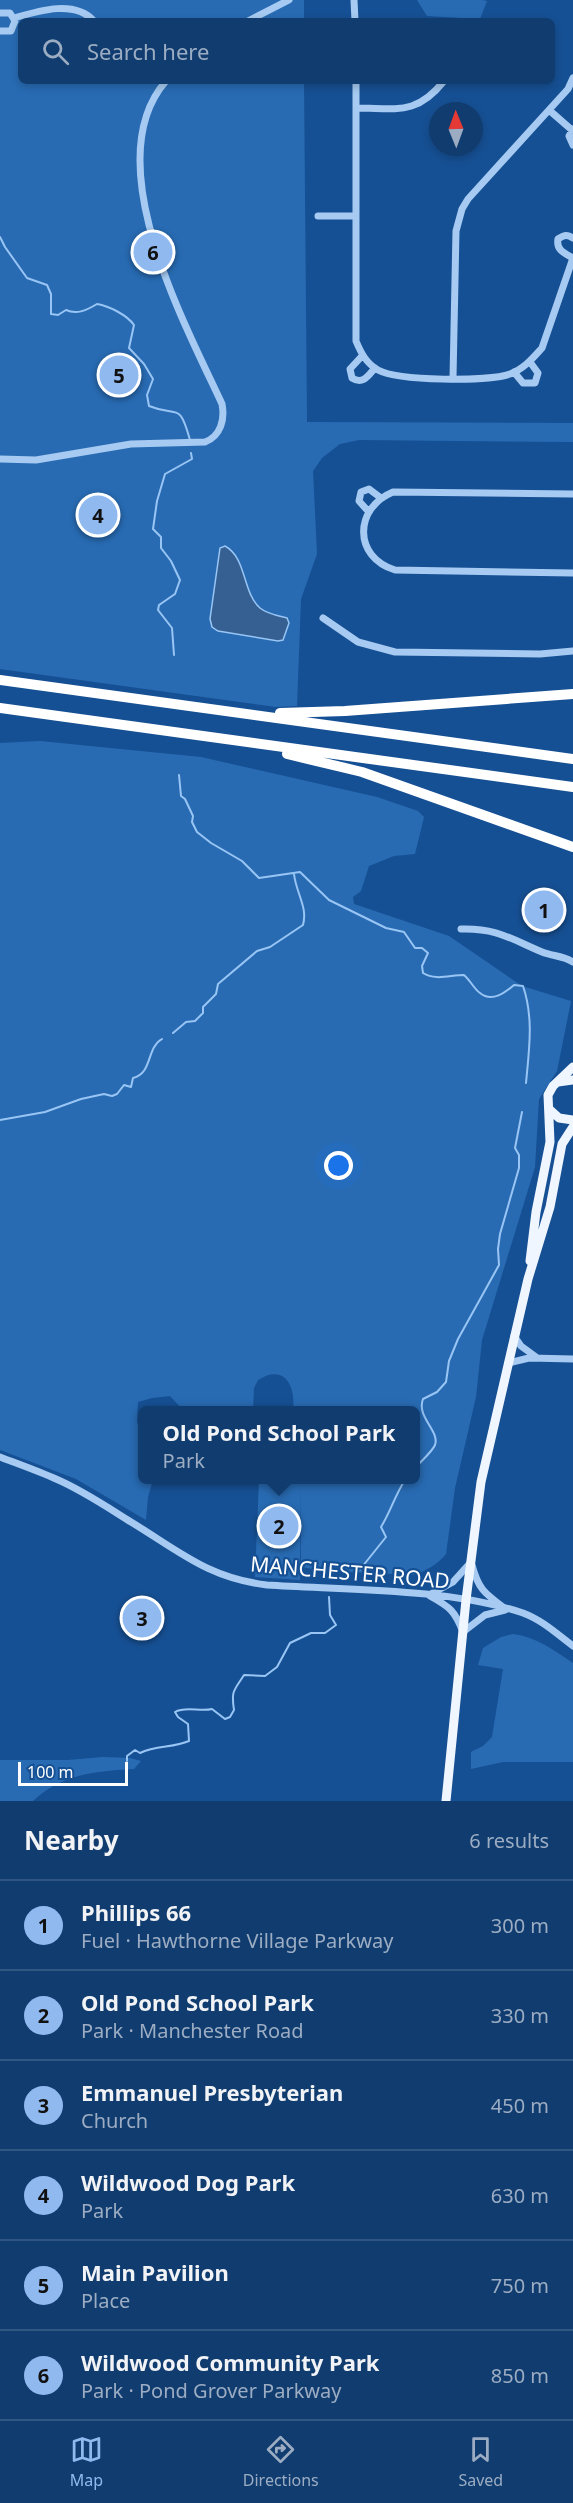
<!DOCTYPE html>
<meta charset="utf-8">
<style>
:root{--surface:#103c6f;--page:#1e4777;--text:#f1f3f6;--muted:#9cadc3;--line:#305682;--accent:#90b9f0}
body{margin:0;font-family:"Noto Sans",sans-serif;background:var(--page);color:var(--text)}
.compass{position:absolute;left:429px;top:102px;width:54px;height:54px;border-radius:50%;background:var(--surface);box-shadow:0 3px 9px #0003;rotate:359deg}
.scale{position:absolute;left:18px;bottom:15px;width:110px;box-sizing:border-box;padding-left:6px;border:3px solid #fff;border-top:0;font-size:16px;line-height:21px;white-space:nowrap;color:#fff;-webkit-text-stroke:4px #165094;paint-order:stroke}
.you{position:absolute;left:339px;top:1166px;width:21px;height:21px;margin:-15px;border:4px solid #fff;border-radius:50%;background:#1a73e8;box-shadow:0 0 0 9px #1a73e833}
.badge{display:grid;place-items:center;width:39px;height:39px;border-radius:50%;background:var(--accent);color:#111;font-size:20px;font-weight:700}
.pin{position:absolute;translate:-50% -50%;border:3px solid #fff;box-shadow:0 2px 6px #0006}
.popup{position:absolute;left:138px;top:1406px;width:282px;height:78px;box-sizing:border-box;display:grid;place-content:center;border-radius:9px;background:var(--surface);filter:drop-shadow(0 2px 4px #0005);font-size:20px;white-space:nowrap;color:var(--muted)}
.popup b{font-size:22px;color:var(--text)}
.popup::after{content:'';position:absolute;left:50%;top:100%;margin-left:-12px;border:12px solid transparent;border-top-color:var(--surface)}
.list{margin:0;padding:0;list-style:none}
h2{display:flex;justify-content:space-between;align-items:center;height:78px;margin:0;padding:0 24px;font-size:26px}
h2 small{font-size:20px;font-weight:400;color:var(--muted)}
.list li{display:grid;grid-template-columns:39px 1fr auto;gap:18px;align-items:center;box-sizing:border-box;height:90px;padding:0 24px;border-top:2px solid var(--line)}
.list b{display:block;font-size:22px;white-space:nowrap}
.list p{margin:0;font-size:20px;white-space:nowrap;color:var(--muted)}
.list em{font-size:20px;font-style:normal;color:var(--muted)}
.icon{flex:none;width:33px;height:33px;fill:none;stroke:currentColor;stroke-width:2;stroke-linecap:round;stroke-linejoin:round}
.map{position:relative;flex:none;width:573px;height:1801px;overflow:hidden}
.search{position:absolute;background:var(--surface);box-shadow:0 3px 9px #0003;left:18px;right:18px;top:18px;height:66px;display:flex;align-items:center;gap:15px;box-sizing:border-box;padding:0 21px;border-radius:9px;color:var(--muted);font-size:22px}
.sheet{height:618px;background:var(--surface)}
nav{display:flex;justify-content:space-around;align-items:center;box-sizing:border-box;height:84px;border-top:2px solid var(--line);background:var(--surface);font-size:16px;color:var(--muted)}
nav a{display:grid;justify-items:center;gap:3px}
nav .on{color:var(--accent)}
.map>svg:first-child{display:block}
.green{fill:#286bb3}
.water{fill:#356091;stroke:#98c5f4;stroke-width:1.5}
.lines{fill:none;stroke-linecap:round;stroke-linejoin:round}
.stream{stroke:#98c5f4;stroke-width:2}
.minor{stroke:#a6caf1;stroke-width:7}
.major{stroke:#f0f6ff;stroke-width:9}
.highway{stroke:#fff;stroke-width:10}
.labels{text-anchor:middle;stroke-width:4.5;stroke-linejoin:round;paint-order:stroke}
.street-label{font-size:21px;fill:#fff;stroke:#165094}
</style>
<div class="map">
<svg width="573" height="1801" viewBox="0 0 573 1801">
<rect width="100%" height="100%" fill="#165094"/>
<path class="green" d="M0,0h304v21h-283v60h283l3,341 266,1v19l-214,-2 -19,4 -18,14 -9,13 4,83 -16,45 -4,107 -21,1 -276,-38z
M417,0h65l5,1 -7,18 -53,-3z
M40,741l161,16 176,40 41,14 6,6 -9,37 -21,2 -25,10 -8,25 -8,6 1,7 95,32 73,50 49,15 -14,70 -18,28 -4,68 -53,173 -6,57 -21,91 -9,66c-9,11 -19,16 -32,21l-89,-4 -24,-4 -1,-79v92l-45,-3 4,-97h157v-70h-123c3,-23 -8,-47 -35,-30l-4,8 -1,22h-70l-13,-14 -18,2 -14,4 -1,19 5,20v39h11l-5,17 -2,23 -70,-41 -76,-29v-707z
M513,1634c23,3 41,16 60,29v99h-70l-32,7v-17l12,-6 9,-9 11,-68 -25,-4 5,-17 18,-11z
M103,1757l27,1 11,3 -7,8c-37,2 -73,5 -101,32h-33v-41h68z"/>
<path class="water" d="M225,546c22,12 17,46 35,62 7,6 19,8 27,10l2,5 -6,17 -5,1 -60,-10 -6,-4 -2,-8 10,-71z"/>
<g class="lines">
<path class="stream" d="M0,237l5,10 22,31 20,7 4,9v20l7,1 8,-5c11,5 21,0 31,-6 12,2 30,11 37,21l-5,23 15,16 9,15 -6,16 2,11c30,12 30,-5 41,34
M174,655l-2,-27 -14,-18 1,-5 16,-11 5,-14 -9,-19 -10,-13v-11l-8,-8 4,-28 8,-27 27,-15 -1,-6
M179,775l2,21 4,3 8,17 -1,6 5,10 14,11 31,18 17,17 41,-6 29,28 57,28 18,4 11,16h7l6,5 -6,13 1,7c13,8 27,2 41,2 6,5 11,15 16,18 12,10 26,-1 34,-8l9,1c11,32 6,64 3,97
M173,1033l13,-11 9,-1 8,-8v-6l13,-13 2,-10 39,-33 13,-4 33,-22c5,-18 -7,-32 -9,-51
M0,1120l45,-8 36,-13 23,-5 8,2 5,-2 7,-9 7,2 2,-9c20,-5 13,-30 29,-39
M416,1467c5,-6 16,-15 19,-22 5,-14 -19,-28 -12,-46l14,-7 9,-10 3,-21 9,-22 41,-74 -1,-16 2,-15 19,-66v-13l-4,-7 7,-36
M354,1577l32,-40 -5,-10c10,-16 14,-32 24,-47
M127,1761v-5l8,-6 5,3c16,-8 33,-5 49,-12l-1,-17 -10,-7 -3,-5c10,-6 26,0 37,-3l13,10 5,-2 4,-7c-3,-20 0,-19 10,-35l21,1 12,-9 13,-24 21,-10h14l11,-8 -6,-10 -1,-18"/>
<path class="minor" d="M354,0l1,21
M0,13h10l5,8 -4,10h-11
M14,18c27,-8 61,-18 80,3
M248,21l41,-21
M356,81v260c5,12 10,22 22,29 20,11 110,12 132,4 14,-5 23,-16 32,-26l31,-90
M356,108c41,0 60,8 88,-27
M549,110l23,20
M573,129l-4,7 4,9
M318,216h37
M573,258c-9,-5 -17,-8 -15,-19 6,-4 9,-5 15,-1
M362,356l-12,13 2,9c11,7 16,-2 23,-10
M514,372l9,11h12l3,-10 -8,-11
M453,378l3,-147 6,-22 6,-10 100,-110 5,-11
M0,459l36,1 95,-16 74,-2c16,-6 20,-23 17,-38 -37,-80 -126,-243 -56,-323
M573,494l-180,-2c-39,16 -40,65 2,78l178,3
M368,511l-9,-10 2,-9 8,-3 12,9
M323,618l35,24 37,10 145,2 33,-3
M461,929c36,-1 50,10 81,23 10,4 22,4 31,10
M514,1336l7,10 15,11
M508,1363l21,-5 44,1
M0,1457c18,7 38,14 56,22 26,11 51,28 75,43 48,29 77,56 136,63 79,5 181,3 256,28 19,7 34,21 50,33
M472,1565c6,23 12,28 31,42
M429,1595l24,-13 18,-20
M430,1596c20,11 25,15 33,36l22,-17 20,-5"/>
<path class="major" d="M558,1082l15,-2
M549,1109l10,9 14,2
M530,1261l6,-49 14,-70 -2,-47 5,-9 20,-19
M446,1801l20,-201 15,-118 47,-203 22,-72 12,-63 11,-17"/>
<path class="highway" d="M0,680l573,79
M0,708l573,79
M280,713l65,-2 228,-17
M287,754l75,18 211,75"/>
</g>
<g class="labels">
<g class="street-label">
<text transform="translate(350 1573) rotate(5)" y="7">MANCHESTER ROAD</text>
</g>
</g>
</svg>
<svg class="compass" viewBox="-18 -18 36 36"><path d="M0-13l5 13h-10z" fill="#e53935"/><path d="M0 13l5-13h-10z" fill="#9cadc3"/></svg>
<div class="scale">100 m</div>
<div class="you"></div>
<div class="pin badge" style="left:544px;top:910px">1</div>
<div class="pin badge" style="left:279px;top:1526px">2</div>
<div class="popup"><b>Old Pond School Park</b>Park</div>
<div class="pin badge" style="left:142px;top:1618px">3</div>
<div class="pin badge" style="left:98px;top:515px">4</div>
<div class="pin badge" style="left:119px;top:375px">5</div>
<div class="pin badge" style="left:153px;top:252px">6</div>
<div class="search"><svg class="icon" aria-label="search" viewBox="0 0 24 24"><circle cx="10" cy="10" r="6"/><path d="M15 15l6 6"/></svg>Search here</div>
</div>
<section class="sheet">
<h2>Nearby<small>6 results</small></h2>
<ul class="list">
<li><span class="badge">1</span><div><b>Phillips 66</b><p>Fuel · Hawthorne Village Parkway</p></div><em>300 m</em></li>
<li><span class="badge">2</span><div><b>Old Pond School Park</b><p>Park · Manchester Road</p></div><em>330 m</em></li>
<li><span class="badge">3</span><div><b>Emmanuel Presbyterian</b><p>Church</p></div><em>450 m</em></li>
<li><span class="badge">4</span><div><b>Wildwood Dog Park</b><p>Park</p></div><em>630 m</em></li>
<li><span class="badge">5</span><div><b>Main Pavilion</b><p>Place</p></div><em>750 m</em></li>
<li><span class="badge">6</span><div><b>Wildwood Community Park</b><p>Park · Pond Grover Parkway</p></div><em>850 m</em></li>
</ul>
</section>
<nav>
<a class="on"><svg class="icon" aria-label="map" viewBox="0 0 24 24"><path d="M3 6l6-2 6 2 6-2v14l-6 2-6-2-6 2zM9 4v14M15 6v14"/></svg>Map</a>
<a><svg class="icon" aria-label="directions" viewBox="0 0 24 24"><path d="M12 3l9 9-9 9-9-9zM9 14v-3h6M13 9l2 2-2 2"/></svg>Directions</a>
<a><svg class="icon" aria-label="saved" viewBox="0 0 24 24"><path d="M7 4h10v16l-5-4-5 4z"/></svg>Saved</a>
</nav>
